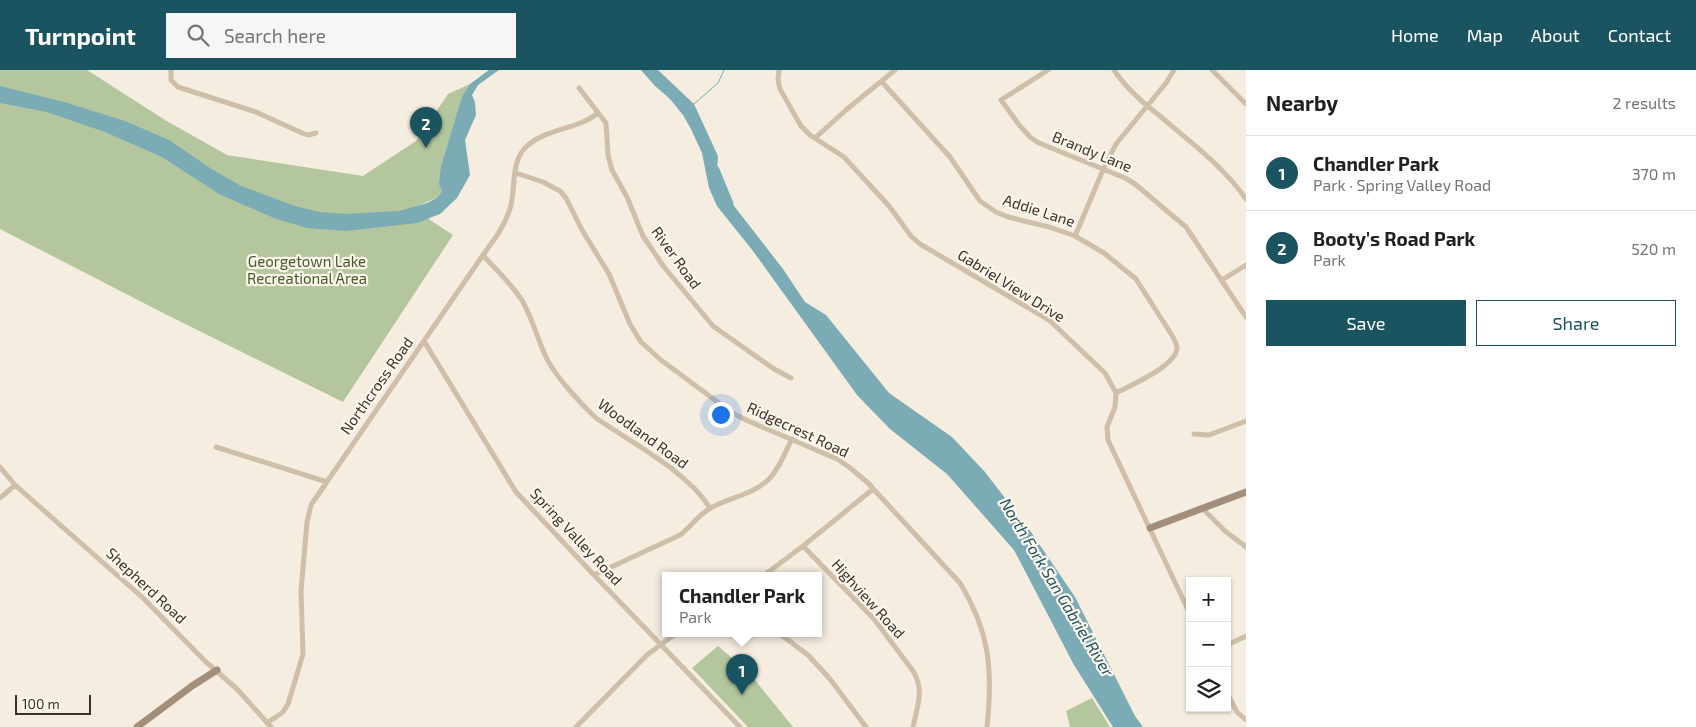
<!DOCTYPE html>
<meta charset="utf-8">
<style>
:root{--surface:#fff;--page:#f6f6f6;--text:#202124;--muted:#757577;--line:#e0e0e0;--accent:#1b5461}
body{margin:0;font-family:"Exo 2",sans-serif;background:var(--page);color:var(--text)}
.controls{position:absolute;right:15px;bottom:15px;display:grid;overflow:hidden;border-radius:0px;box-shadow:0 1px 4px #0004}
.controls button{width:45px;height:45px;display:grid;place-items:center;padding:0;border:0;border-bottom:1px solid var(--line);background:var(--surface);color:var(--text);font:25px sans-serif}
.scale{position:absolute;left:15px;bottom:12px;width:76px;box-sizing:border-box;padding-left:5px;border:2px solid #3b3129;border-top:0;font-size:14px;line-height:18px;white-space:nowrap;color:#3b3129;-webkit-text-stroke:4px #fcf6ec;paint-order:stroke}
.you{position:absolute;left:720px;top:344px;width:18px;height:18px;margin:-12px;border:4px solid #fff;border-radius:50%;background:#1a73e8;box-shadow:0 0 0 8px #1a73e833}
.badge{display:grid;place-items:center;width:32px;height:32px;border-radius:50%;background:var(--accent);color:#fff;font-size:16px;font-weight:700}
.pin{position:absolute;translate:-50% -41px;filter:drop-shadow(0 1px 2px #0008)}
.pin::after{content:'';position:absolute;top:26px;width:18px;height:15px;background:inherit;clip-path:polygon(0 0,100% 0,50% 100%)}
.popup{position:absolute;left:662px;top:502px;width:160px;height:65px;box-sizing:border-box;display:grid;place-content:center;border-radius:0px;background:var(--surface);filter:drop-shadow(0 1px 4px #0005);font-size:16px;white-space:nowrap;color:var(--muted)}
.popup b{font-size:19px;color:var(--text)}
.popup::after{content:'';position:absolute;left:50%;top:100%;margin-left:-10px;border:10px solid transparent;border-top-color:var(--surface)}
.list{margin:0;padding:0;list-style:none}
h2{display:flex;justify-content:space-between;align-items:center;height:65px;margin:0;padding:0 20px;font-size:21px}
h2 small{font-size:16px;font-weight:400;color:var(--muted)}
.list li{display:grid;grid-template-columns:32px 1fr auto;gap:15px;align-items:center;box-sizing:border-box;height:75px;padding:0 20px;border-top:1px solid var(--line)}
.list b{display:block;font-size:19px;white-space:nowrap}
.list p{margin:0;font-size:16px;white-space:nowrap;color:var(--muted)}
.list em{font-size:16px;font-style:normal;color:var(--muted)}
.actions{display:flex;gap:10px;padding:15px 20px}
.actions a{flex:1;padding:11px 0;border:1px solid var(--accent);border-radius:0px;text-align:center;font-size:18px;color:var(--accent)}
.actions .main{background:var(--accent);color:#fff}
.icon{flex:none;width:28px;height:28px;fill:none;stroke:currentColor;stroke-width:2;stroke-linecap:round;stroke-linejoin:round}
.map{position:relative;flex:none;width:1246px;height:657px;overflow:hidden}
header{display:flex;align-items:center;gap:30px;box-sizing:border-box;height:70px;padding:0 25px;background:var(--accent);color:#fff}
header strong{font-size:24px}
nav{display:flex;gap:28px;margin-inline-start:auto;font-size:18px}
.search{width:350px;height:45px;background:var(--page);display:flex;align-items:center;gap:12px;box-sizing:border-box;padding:0 18px;border-radius:0px;color:var(--muted);font-size:19px}
main{display:flex}
aside{flex:1;background:var(--surface)}
.map>svg:first-child{display:block}
.green{fill:#b3c69d}
.water{fill:#7babb5}
.lines{fill:none;stroke-linecap:round;stroke-linejoin:round}
.stream{stroke:#7babb5;stroke-width:1}
.river{stroke:#7babb5;stroke-width:9}
.street{stroke:#cfbfa9;stroke-width:5}
.secondary{stroke:#a38e7a;stroke-width:7}
.labels{text-anchor:middle;stroke-width:4.5;stroke-linejoin:round;paint-order:stroke}
.street-label{font-size:15px;fill:#3b3129;stroke:#fcf6ec}
.park-label{font-size:15px;fill:#445c2b;stroke:#fcf6ec}
.water-label{font-size:16px;font-style:italic;fill:#1b5461;stroke:#fcf6ec}
</style>
<header>
<strong>Turnpoint</strong>
<div class="search"><svg class="icon" aria-label="search" viewBox="0 0 24 24"><circle cx="10" cy="10" r="6"/><path d="M15 15l6 6"/></svg>Search here</div>
<nav><a>Home</a><a>Map</a><a>About</a><a>Contact</a></nav>
</header>
<main>
<div class="map">
<svg width="1246" height="657" viewBox="0 0 1246 657">
<rect width="100%" height="100%" fill="#f5eddf"/>
<path class="green" d="M0,0h87l78,50 62,35 136,21 53,-35 32,-47 22,-10 -8,12 -21,70 1,25 -5,7 -25,10 41,27 -110,167 -176,-87 -167,-86z
M718,576l32,28 43,53h-45l-56,-59z
M1092,628l18,29h-40l-4,-16z"/>
<path class="water" d="M489,0h10l-21,15 -6,10 3,7 1,13 -11,25 5,35 -13,23 -17,16 -23,9 -71,8 -39,-3 -33,-10 -55,-24 -57,-37 -57,-25 -58,-20 -47,-9v-17l64,16 61,19 44,19 41,28 31,18 54,20 24,6 28,2 52,-3 28,-8 10,-5 5,-7 -3,-7 2,-18 21,-70 8,-12z
M641,0h17l36,34 24,52 -1,14 3,18 63,81 22,33 21,13 63,78 63,44 33,35 46,60 44,65 60,119 8,11h-30l-39,-62 -60,-115 -67,-76 -57,-45 -33,-34 -104,-144 -36,-45 -8,-18 -7,-35 -11,-24 -8,-14 -13,-16 -15,-13z"/>
<g class="lines">
<path class="stream" d="M694,34l24,-21 6,-13"/>
<path class="river" d="M715,100l14,34"/>
<path class="street" d="M171,0v10l7,7 78,25 46,21 6,2 8,-2
M779,0l-1,10 2,9 21,37 9,9 34,22 45,49 22,30 9,8 129,76 56,53 11,20 -1,14 -8,20 1,13 82,174
M1048,0l-47,30 19,26 10,11 9,6 86,35 10,6 51,43 60,90
M1114,0c12,18 29,33 46,46 30,26 63,50 86,83
M1212,0l34,34
M882,12l68,75 30,44 16,11 12,5 41,10 26,9 29,17 32,26 37,58c2,4 4,8 4,12 -3,18 -46,36 -61,44
M579,18l27,35 2,32 4,15 15,27 16,39 21,31 49,59 61,43 17,9
M815,68l31,-28 49,-40
M516,103l27,9 17,9 6,7 16,32 27,44 21,50 11,18 20,18 70,52 15,8 91,39 12,8 18,15 93,101c30,49 33,88 27,144
M1075,166l28,-66 13,-26 50,-61 8,-13
M483,185c13,15 29,29 40,47 10,18 15,39 24,57 9,18 34,45 49,59 36,25 91,53 114,90
M1222,210l24,-15
M424,271l92,151 78,83 146,152
M1194,364l15,1 37,-14
M216,377l111,35
M0,397l15,18 128,113 63,64 31,27 34,38
M0,428l15,-13
M1202,438l23,23 21,16
M803,476l71,73 39,52c12,19 4,36 0,56
M594,505l86,-40c11,-8 17,-19 29,-26 18,-11 43,-14 59,-29 11,-10 17,-28 24,-41
M763,506l40,-30 70,-57
M780,564l28,21 22,24 36,48
M1227,575l19,-9
M1227,623l10,19 9,8
M267,653l16,-11 5,-8 15,-50 -2,-63 6,-69 4,-17 172,-250c11,-15 21,-28 27,-46 6,-19 0,-47 16,-62 20,-19 51,-17 72,-34
M576,657l71,-72 28,-21"/>
<path class="secondary" d="M1150,458l96,-36
M137,657l55,-41 25,-16"/>
</g>
<g class="labels">
<g class="street-label">
<text transform="translate(1092 82) rotate(22)" y="5">Brandy Lane</text>
<text transform="translate(1039 141) rotate(18)" y="5">Addie Lane</text>
<text transform="translate(676 188) rotate(54)" y="5">River Road</text>
<text transform="translate(1011 216) rotate(32)" y="5">Gabriel View Drive</text>
<text transform="translate(377 316) rotate(-55)" y="5">Northcross Road</text>
<text transform="translate(798 360) rotate(25)" y="5">Ridgecrest Road</text>
<text transform="translate(643 364) rotate(36)" y="5">Woodland Road</text>
<text transform="translate(576 467) rotate(47)" y="5">Spring Valley Road</text>
<text transform="translate(146 516) rotate(43)" y="5">Shepherd Road</text>
<text transform="translate(868 529) rotate(48)" y="5">Highview Road</text>
</g>
<g class="park-label">
<text x="307" y="197">Georgetown Lake<tspan x="307" dy="17">Recreational Area</tspan></text>
</g>
<g class="water-label">
<text transform="translate(1057 517) rotate(59)" y="6">North Fork San Gabriel River</text>
</g>
</g>
</svg>
<div class="controls">
<button>+</button>
<button>−</button>
<button><svg class="icon" aria-label="layers" viewBox="0 0 24 24"><path d="M12 4l9 5-9 5-9-5zM3 14l9 5 9-5"/></svg></button>
</div>
<div class="scale">100 m</div>
<div class="you"></div>
<div class="pin badge" style="left:742px;top:625px">1</div>
<div class="popup"><b>Chandler Park</b>Park</div>
<div class="pin badge" style="left:426px;top:78px">2</div>
</div>
<aside>
<h2>Nearby<small>2 results</small></h2>
<ul class="list">
<li><span class="badge">1</span><div><b>Chandler Park</b><p>Park · Spring Valley Road</p></div><em>370 m</em></li>
<li><span class="badge">2</span><div><b>Booty's Road Park</b><p>Park</p></div><em>520 m</em></li>
</ul>
<div class="actions"><a class="main">Save</a><a>Share</a></div>
</aside>
</main>
